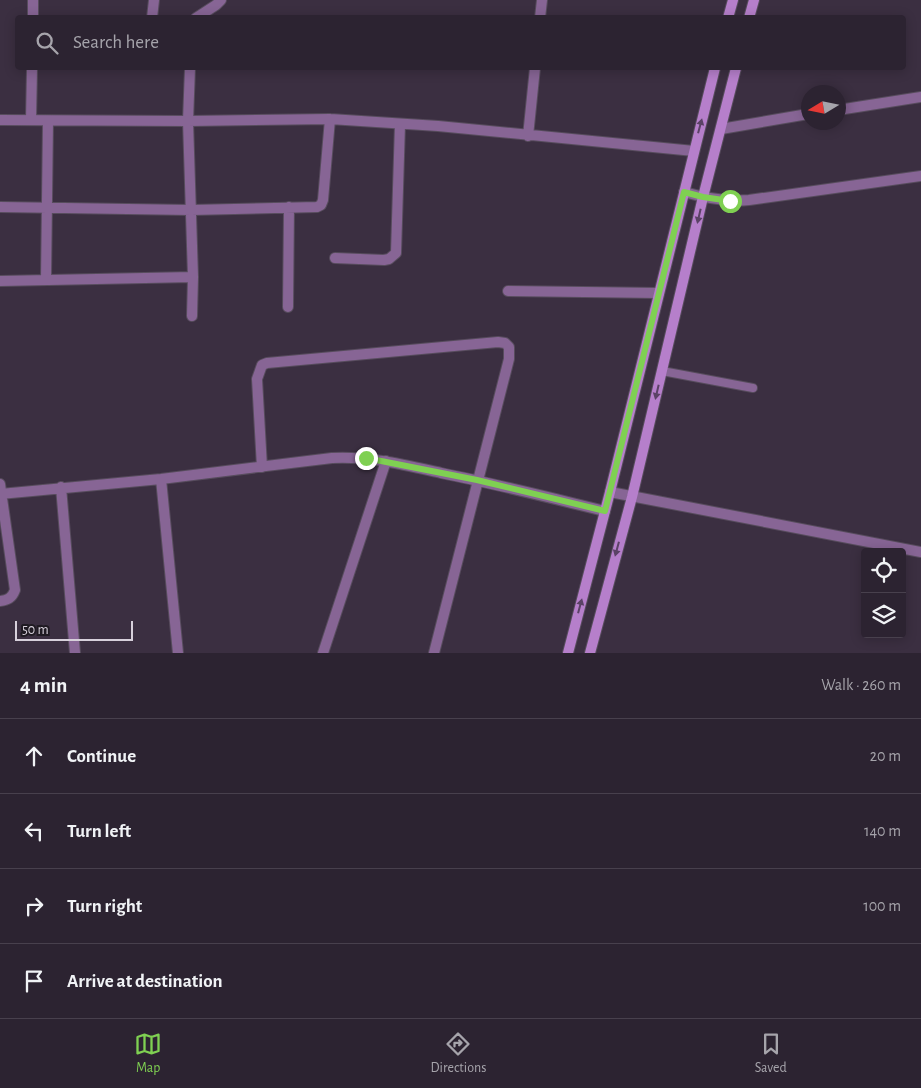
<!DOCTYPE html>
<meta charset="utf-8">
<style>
:root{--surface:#2c2331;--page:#342b39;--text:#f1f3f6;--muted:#a6a4ab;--line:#48404d;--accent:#7fd052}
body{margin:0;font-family:"Alegreya Sans",sans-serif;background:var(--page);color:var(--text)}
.controls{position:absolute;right:15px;bottom:15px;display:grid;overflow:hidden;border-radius:5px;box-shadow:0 2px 12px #0003}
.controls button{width:45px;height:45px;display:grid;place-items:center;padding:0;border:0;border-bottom:1px solid var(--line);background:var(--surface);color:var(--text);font:25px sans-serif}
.compass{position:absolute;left:801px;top:85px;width:45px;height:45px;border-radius:50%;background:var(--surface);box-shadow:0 2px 12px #0003;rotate:260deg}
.scale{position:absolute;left:15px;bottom:12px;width:118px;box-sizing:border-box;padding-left:5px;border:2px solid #d7d0db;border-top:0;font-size:14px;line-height:18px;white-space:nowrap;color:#d7d0db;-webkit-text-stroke:4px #1f1a22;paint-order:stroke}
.stop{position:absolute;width:15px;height:15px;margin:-11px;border:4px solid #7fd052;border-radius:50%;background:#fff}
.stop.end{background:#7fd052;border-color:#fff;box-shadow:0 1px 5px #0008}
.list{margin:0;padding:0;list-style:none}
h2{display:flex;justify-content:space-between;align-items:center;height:65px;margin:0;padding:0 20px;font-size:21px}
h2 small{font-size:16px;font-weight:400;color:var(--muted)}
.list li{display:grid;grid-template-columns:32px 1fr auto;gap:15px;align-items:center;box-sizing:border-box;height:75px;padding:0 20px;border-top:1px solid var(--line)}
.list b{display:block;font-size:19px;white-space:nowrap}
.list em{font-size:16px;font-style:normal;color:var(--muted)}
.icon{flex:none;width:28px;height:28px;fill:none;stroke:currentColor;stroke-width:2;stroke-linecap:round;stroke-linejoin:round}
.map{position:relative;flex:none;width:921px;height:653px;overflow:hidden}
.search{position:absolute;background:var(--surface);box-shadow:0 2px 12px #0003;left:15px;right:15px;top:15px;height:55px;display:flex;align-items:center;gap:12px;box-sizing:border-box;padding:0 18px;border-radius:5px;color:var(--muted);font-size:19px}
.sheet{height:365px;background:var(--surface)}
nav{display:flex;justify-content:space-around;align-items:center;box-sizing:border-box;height:70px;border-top:1px solid var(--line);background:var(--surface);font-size:14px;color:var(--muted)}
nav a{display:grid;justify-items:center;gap:2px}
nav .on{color:var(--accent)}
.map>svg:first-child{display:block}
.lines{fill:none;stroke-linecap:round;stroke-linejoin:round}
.service-casing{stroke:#574c5d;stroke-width:10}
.minor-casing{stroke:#574c5d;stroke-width:12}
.secondary-casing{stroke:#574c5d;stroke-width:12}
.service{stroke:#876595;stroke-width:8}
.minor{stroke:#876595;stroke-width:10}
.secondary{stroke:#b67fcb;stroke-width:10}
.oneway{fill:#5b4266}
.route{stroke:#7fd052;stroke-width:6}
</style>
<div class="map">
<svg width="921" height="653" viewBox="0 0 921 653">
<rect width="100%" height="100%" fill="#3b2f41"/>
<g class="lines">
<defs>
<path id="service" d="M662,371l91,17"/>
<path id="minor" d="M33,18v-18
M152,18l2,-18
M196,18l20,-13 5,-5
M540,18l2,-18
M190,68l-2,53 5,156 -1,39
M838,110l83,-13
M0,120l188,1 142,-2 108,7 256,25
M31,120l1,-52
M721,129l87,-15
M528,136l7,-68
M684,192c21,6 43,10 65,8l172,-24
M0,207l191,3 126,-3 4,-2 2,-5 7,-81
M335,258l49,2 5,-1 7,-6 4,-129
M46,280l2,-159
M0,281l193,-4
M508,291l151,2
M288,307l1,-100
M262,467l-5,-88 5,-14 5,-2 231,-21 7,1 4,4v12l-75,294
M161,479l17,174
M0,484l15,106c-3,8 -7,10 -15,11
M61,487l14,166
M610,492l311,60
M0,494l161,-15 171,-21c38,-2 73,7 109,15 55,11 110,25 164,38
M323,653l63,-192"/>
<path id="secondary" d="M728,18l5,-18
M749,18l5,-18
M568,653l42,-161 105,-424
M590,653l42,-156 71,-300 33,-129"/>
</defs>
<use href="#service" class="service-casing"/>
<use href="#minor" class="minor-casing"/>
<use href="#secondary" class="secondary-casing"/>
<use href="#service" class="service"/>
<use href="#minor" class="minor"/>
<use href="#secondary" class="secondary"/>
</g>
<defs><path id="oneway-solid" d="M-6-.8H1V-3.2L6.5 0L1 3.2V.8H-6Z" transform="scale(1.25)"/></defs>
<g class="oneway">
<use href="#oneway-solid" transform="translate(700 126) rotate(-75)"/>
<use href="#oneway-solid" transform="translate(699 216) rotate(103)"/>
<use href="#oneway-solid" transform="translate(657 392) rotate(103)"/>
<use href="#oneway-solid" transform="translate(617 549) rotate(105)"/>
<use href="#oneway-solid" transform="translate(580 606) rotate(-75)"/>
</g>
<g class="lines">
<path class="route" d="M366,458l111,22 128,31 79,-319 19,5 27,4"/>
</g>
</svg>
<div class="controls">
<button><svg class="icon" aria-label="locate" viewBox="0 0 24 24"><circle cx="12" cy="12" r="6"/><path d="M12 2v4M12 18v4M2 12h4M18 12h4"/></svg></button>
<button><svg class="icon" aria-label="layers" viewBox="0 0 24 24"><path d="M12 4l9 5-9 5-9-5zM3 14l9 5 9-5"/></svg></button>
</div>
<svg class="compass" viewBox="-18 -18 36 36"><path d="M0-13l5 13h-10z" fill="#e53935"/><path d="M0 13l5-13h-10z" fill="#a6a4ab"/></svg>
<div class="scale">50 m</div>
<div class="stop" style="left:730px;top:201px"></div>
<div class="stop end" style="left:366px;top:458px"></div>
<div class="search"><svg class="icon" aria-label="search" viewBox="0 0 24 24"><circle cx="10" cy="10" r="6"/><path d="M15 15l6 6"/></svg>Search here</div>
</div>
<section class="sheet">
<h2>4 min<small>Walk · 260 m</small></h2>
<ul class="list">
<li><svg class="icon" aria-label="ahead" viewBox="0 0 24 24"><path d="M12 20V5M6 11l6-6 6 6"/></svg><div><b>Continue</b></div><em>20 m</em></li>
<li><svg class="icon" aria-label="left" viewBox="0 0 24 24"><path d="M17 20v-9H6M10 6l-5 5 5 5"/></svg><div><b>Turn left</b></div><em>140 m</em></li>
<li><svg class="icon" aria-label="right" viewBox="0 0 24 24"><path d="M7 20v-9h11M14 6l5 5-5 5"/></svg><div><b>Turn right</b></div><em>100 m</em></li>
<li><svg class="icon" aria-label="arrive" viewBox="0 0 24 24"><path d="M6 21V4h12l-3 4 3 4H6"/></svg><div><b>Arrive at destination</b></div></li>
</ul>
</section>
<nav>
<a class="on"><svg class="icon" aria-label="map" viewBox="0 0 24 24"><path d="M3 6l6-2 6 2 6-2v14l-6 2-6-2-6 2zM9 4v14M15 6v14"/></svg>Map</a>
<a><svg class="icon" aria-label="directions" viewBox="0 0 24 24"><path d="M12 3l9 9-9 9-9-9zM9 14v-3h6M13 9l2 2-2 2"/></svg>Directions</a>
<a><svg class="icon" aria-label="saved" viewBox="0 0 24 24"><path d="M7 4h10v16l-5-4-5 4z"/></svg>Saved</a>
</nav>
